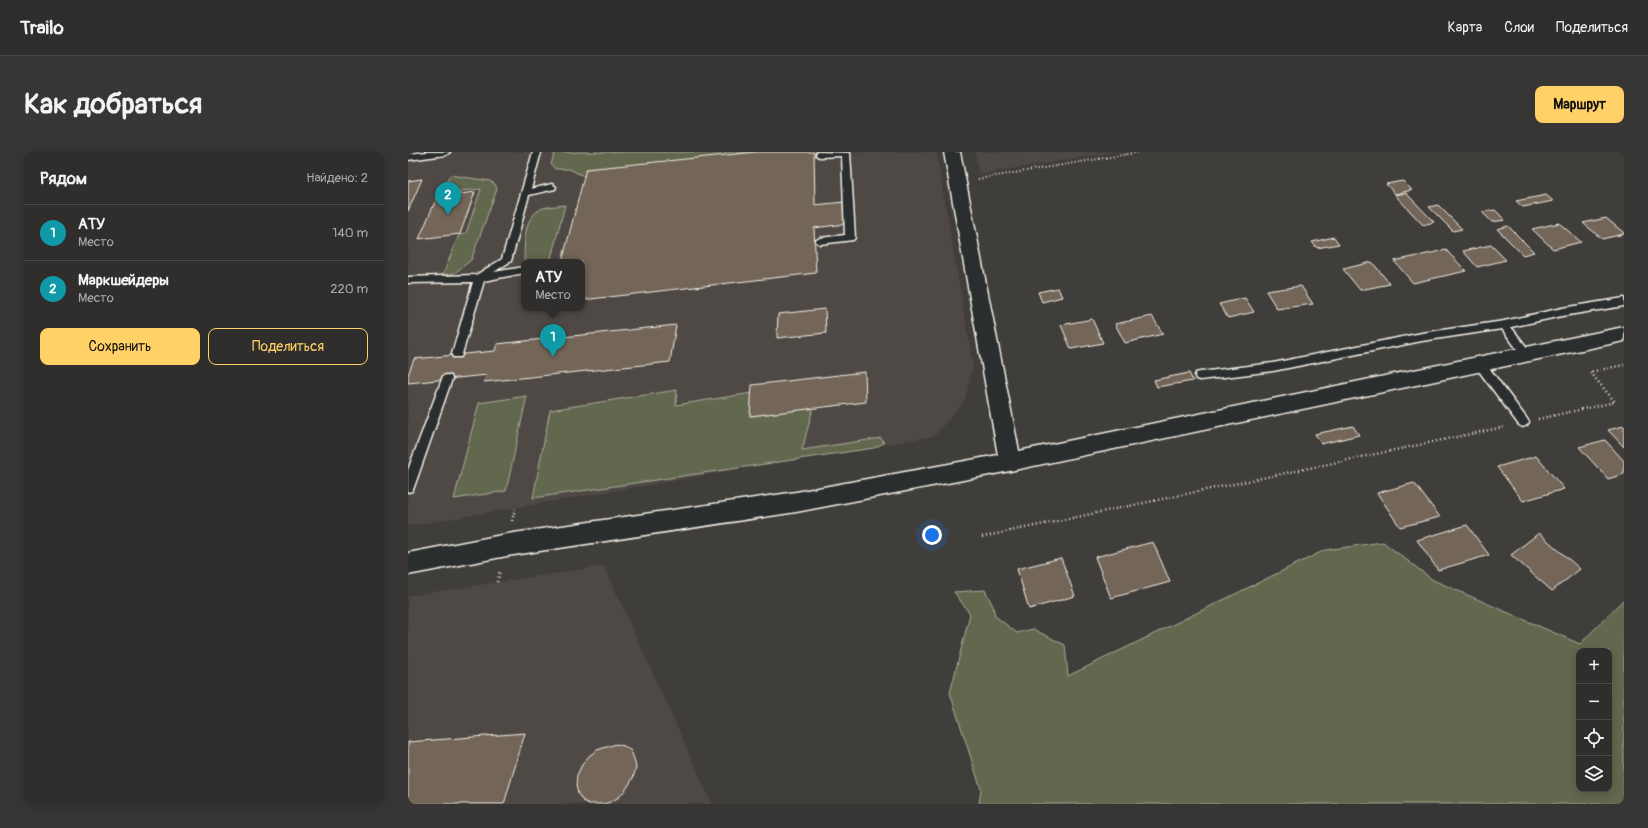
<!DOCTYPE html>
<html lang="ru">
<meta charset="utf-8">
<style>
:root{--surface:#302e2c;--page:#383634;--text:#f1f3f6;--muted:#a8a8a9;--line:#4b4a48;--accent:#ffd166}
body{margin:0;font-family:Pangolin,sans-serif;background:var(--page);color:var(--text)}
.controls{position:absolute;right:12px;bottom:12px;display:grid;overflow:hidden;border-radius:8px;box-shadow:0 2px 10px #0003}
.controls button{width:36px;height:36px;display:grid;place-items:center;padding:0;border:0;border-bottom:1px solid var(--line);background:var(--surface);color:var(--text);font:20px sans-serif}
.you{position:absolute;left:524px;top:383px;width:14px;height:14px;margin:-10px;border:3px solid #fff;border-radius:50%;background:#1a73e8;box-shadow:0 0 0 6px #1a73e833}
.badge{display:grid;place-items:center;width:26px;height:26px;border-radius:50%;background:var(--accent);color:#fff;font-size:13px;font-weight:700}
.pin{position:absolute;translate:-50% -33px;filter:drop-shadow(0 1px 2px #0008)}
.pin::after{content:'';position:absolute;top:21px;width:14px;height:12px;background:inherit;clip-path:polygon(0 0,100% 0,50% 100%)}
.popup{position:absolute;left:113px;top:107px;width:64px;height:52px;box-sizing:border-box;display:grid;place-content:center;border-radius:8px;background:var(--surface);filter:drop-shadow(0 1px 3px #0005);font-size:13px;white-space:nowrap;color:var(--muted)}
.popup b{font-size:15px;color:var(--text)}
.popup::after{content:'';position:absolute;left:50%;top:100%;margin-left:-8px;border:8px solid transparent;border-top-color:var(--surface)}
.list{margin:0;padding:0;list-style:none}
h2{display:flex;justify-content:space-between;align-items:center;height:52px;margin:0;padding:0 16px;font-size:17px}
h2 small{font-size:13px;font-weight:400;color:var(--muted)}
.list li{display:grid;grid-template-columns:26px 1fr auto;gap:12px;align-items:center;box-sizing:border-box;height:56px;padding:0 16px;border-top:1px solid var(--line)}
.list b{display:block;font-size:15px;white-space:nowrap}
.list p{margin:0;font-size:13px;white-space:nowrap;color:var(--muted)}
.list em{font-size:13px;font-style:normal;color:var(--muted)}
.actions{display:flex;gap:8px;padding:12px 16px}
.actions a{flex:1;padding:9px 0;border:1px solid var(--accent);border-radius:8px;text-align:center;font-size:14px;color:var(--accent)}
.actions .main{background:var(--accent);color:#111}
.icon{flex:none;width:22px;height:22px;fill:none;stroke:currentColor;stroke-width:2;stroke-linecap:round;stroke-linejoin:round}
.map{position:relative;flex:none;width:1216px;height:652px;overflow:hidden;border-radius:8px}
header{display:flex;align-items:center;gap:24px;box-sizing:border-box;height:56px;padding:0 20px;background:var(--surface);border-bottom:1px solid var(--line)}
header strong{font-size:19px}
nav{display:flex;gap:22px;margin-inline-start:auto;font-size:14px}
.intro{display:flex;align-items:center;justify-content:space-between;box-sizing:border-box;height:96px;padding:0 24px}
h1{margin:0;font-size:28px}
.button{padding:10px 18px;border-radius:8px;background:var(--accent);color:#111;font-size:14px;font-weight:700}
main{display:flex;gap:24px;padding:0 24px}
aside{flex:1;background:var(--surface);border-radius:8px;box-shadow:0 2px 10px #0003}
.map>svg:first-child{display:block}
.built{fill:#4f4a44;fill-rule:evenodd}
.green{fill:#62684e;stroke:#abac9b;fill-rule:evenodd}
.building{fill:#736559;stroke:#f4f1e8}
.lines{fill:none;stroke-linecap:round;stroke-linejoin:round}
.lane-casing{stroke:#f4f1e8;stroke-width:3}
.secondary-casing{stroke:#f4f1e8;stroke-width:3}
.path-far2{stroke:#f4f1e8;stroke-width:2;stroke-dasharray:1 2.5;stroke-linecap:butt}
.path-far1{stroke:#f4f1e8;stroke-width:2.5;stroke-dasharray:1 3;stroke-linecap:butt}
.path{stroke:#f4f1e8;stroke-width:3;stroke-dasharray:1 3.5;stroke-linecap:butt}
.lane{fill:#2a2d2e;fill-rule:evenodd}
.secondary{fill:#2a2d2e;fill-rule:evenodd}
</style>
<header>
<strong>Trailo</strong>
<nav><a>Карта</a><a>Слои</a><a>Поделиться</a></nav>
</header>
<div class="intro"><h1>Как добраться</h1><a class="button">Маршрут</a></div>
<main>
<aside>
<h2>Рядом<small>Найдено: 2</small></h2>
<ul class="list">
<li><span class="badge" style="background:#0f9aa8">1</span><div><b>АТУ</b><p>Место</p></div><em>140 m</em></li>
<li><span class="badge" style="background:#0f9aa8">2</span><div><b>Маркшейдеры</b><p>Место</p></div><em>220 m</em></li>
</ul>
<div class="actions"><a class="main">Сохранить</a><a>Поделиться</a></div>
</aside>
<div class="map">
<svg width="1216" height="652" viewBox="0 0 1216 652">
<rect width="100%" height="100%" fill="#403e3b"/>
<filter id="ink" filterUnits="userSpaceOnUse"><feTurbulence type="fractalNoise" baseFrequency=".025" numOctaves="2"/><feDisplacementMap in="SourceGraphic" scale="8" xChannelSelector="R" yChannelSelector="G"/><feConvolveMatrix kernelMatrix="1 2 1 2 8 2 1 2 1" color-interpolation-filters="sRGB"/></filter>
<g filter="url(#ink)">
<path class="built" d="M0,0h528l37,213 -8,35 -31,36 -526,90zM116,110h58v46h-58z
M567,0h140l-136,22z
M196,414l108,238h-304v-208z"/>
<path class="green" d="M147,0h201l-172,24 -15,-7h-14l-4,-5z
M42,23l40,6 5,3 2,5 -26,71 -15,12 -14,5 17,-42 7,-2 15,-44 -40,4z
M157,53l-15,57h-26c1,-19 -2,-45 19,-54 7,-2 16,-2 22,-3z
M269,238l-1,15 76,-12 -1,23 62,-8 -11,42 79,-12 3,5 -10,5 -341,50 17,-88z
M119,244l-21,95 -52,8 25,-96z
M975,390l50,38 147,64 44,-45v205h-645l2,-15 -31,-96 20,-79 -16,-22 31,-2 8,16 2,10 22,17 16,-4 32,16 3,31 257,-126zM1171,499h30v138h-30z"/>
<path class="building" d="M348,0h58l1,53 29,-3 1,22 -31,4 2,45 -234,27v-38h-20l24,-93z
M14,27l-14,32v-30z
M995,29l9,9 -17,4 -9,-10z
M67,40l-15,42 -41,5 18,-42z
M998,41l28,29 -11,3 -28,-30z
M1138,43l7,6 -30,6 -7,-6z
M1030,53l24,24 -9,2 -24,-24z
M1087,58l10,10 -13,2 -10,-10z
M1198,66l18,15v1l-22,5 -19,-16z
M1151,71l22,19 -28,7 -21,-20z
M1100,74l26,26 -11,3 -26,-26z
M926,85l5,7 -22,4 -5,-6z
M1083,93l15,15 -29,7 -14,-16z
M1038,98l20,21 -53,12 -19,-22z
M964,110l18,22 -30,6 -17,-21z
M893,134l12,18 -36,5 -11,-18z
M650,136l4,9 -20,5 -4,-10z
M837,146l9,14 -26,6 -9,-14z
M417,157l1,24 -49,5 1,-24z
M744,164l11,18 -38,9 -10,-19z
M684,167l11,24 -32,6 -10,-24z
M268,173l-6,37 -186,20 3,-7 -79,8v-8l6,-16 81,-8 2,-7z
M457,220l1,30 -116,14 2,-31z
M781,221l4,8 -36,6 -3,-7z
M945,274l6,9 -38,9 -6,-10z
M1216,274v21l-16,-17z
M1197,288l19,21v13l-16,5 -29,-32z
M1128,304l28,33 -41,12 -26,-34z
M1006,331l26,34 -40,10 -23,-34z
M1059,373l22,30 -51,15 -21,-30z
M1131,381l41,36 -28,22 -41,-36z
M745,390l17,40 -59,16 -16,-41z
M653,406l14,38 -46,13 -12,-40z
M117,581l-21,71h-96v-62z
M208,592l8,2 7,5 3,8 2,9 -3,10 -6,10 -8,9 -9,5 -6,2h-15l-6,-3 -5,-7 -2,-9 1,-10 5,-10 7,-9 8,-6z"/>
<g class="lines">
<defs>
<path id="lane" d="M19,0h23l-4,3 -38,5v-6z
M125,0h8l-10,37 21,-5 4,3 -1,2 -26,6 -18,66 -17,11 30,-5v6l-40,8 -22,73 -1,3h-8l-1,-3 21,-72 -65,1v-6l68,-2 26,-16z
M409,0l33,1 5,85 -2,2 -33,4 -5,-3 5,-3 25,-3 -3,-79 -22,1 -3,-1 -1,-2z
M1216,146v8l-62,10 -51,11 21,27 -1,3h-8l-21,-28 -80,12 -149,30 -73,9 -4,-1 -1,-3 1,-3 4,-1 73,-9 149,-30 82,-12 58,-13z
M1072,208l4,1 43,58 2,3 -2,3 -4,2 -4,-2 -43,-58 -1,-3 1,-3z
M39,223l4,1 1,3 -38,108 -2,4 -4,1v-22l34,-91 1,-3z"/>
<path id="secondary" d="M536,0h16l59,299 605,-124v14l-614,130 -214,41 -289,44 -99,19v-22l99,-19 289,-42 202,-37z"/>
</defs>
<use href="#lane" class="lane-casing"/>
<use href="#secondary" class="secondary-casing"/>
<path class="path-far2" d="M570,27l162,-27"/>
<path class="path-far1" d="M1130,267l77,-17 -25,-30 34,-7
M104,369l3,-12
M574,385l522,-110"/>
<path class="path" d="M89,430l3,-11"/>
<use href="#lane" class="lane"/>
<use href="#secondary" class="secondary"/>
</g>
</g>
</svg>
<div class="controls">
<button>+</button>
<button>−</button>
<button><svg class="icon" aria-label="locate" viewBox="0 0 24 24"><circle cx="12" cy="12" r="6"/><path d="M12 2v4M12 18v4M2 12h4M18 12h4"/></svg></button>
<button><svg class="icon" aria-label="layers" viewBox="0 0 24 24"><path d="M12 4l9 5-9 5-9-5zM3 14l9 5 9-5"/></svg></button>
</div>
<div class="you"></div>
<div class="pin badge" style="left:145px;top:205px;background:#0f9aa8">1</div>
<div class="popup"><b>АТУ</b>Место</div>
<div class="pin badge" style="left:40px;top:63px;background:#0f9aa8">2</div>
</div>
</main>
